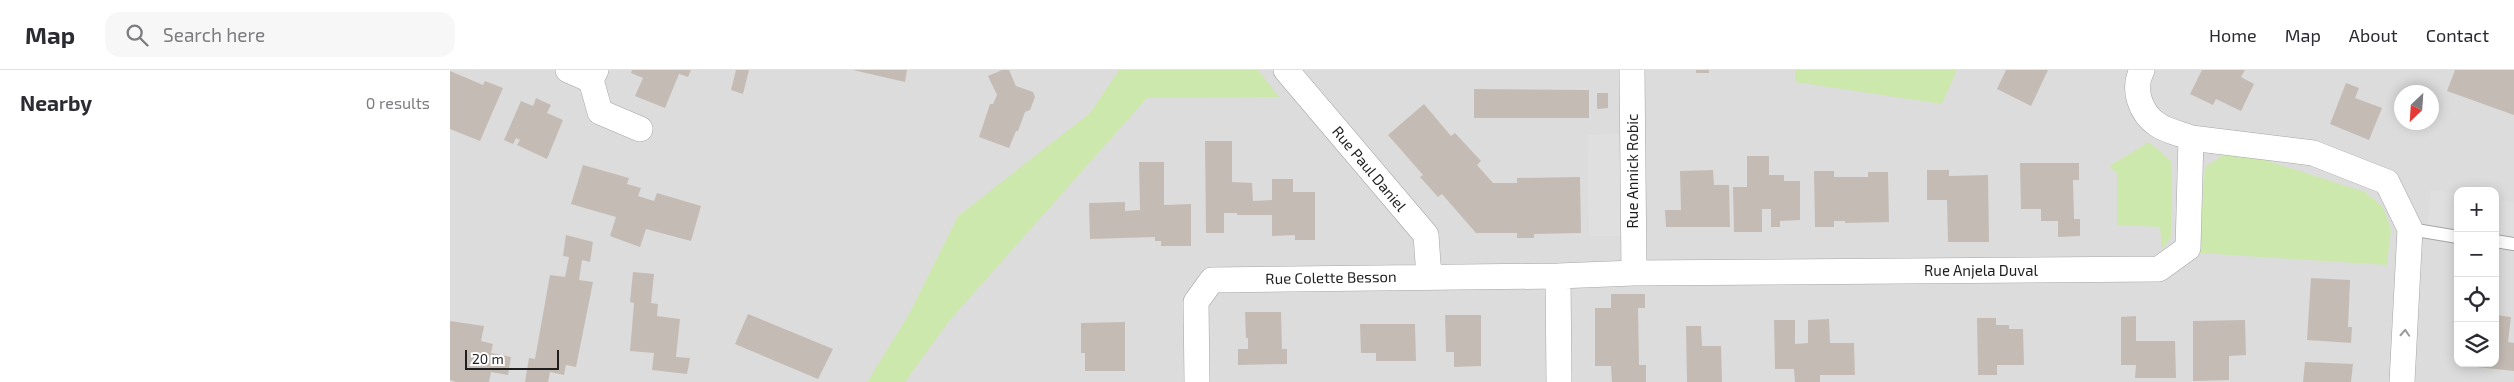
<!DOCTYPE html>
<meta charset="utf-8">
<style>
:root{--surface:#fff;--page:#f7f7f7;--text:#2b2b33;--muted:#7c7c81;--line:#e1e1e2}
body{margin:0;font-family:"Exo 2",sans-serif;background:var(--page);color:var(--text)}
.controls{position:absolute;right:15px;bottom:15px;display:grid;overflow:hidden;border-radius:10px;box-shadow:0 2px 12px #0003}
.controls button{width:45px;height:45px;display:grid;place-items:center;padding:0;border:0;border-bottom:1px solid var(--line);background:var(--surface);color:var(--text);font:25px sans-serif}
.compass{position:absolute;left:1944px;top:15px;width:45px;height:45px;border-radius:50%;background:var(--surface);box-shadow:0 2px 12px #0003;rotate:205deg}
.scale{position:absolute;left:15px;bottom:12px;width:94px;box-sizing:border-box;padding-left:5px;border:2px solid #1f1f1f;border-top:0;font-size:14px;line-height:18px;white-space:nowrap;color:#1f1f1f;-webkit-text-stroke:4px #fff;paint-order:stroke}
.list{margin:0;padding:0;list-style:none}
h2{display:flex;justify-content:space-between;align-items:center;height:65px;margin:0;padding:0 20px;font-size:21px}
h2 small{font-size:16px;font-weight:400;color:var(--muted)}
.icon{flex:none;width:28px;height:28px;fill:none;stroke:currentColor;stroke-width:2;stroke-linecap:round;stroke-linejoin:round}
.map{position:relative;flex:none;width:2064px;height:312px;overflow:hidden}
header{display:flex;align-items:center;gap:30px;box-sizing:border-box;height:70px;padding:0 25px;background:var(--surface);border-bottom:1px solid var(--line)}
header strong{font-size:24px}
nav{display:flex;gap:28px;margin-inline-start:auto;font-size:18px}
.search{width:350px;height:45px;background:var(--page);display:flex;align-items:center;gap:12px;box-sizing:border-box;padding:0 18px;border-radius:15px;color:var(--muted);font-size:19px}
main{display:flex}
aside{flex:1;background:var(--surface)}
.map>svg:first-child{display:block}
.residential{fill:#dddcdc;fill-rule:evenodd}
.grass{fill:#cde8ac}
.parking{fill:#dfdfdf}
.building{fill:#c4bbb4}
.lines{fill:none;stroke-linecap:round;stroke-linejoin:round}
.service-casing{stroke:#a6a6a6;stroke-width:14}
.minor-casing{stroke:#a6a6a6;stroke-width:26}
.service{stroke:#fff;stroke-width:12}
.minor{stroke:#fff;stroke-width:25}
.oneway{stroke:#9a9a9a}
.labels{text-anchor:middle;stroke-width:5;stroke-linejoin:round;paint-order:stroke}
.street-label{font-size:15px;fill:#1f1f1f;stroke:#fff}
</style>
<header>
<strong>Map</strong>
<div class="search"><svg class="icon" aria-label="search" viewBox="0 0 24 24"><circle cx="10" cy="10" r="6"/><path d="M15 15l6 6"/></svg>Search here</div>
<nav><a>Home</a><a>Map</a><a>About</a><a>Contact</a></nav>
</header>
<main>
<aside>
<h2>Nearby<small>0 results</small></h2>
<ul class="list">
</ul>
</aside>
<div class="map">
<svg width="2064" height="312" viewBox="0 0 2064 312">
<rect width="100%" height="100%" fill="#efebe5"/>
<path class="residential" d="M0,0h2064v312h-2064zM1952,22h30v30h-30zM2008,121h37v172h-37z"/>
<path class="grass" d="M669,0h139l21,27 -132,1 -198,223 -44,61h-38l41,-66 50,-100 132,-103z
M1345,0h162l-15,34 -147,-22z
M1699,72l22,19v76l-9,12 -2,-22 -43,-2v-52l-8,-7z
M1775,84l24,1 116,37 18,15 8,22 -4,36 -188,-12 6,-86z"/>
<path class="parking" d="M1183,63v103h-44l-1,-101z
M1981,120l27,4v43l-31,-3z
M2045,130l19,3v41l-19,-3z"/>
<path class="building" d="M182,0h59l-3,7 -9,-3 -14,34 -30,-12 8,-18 -12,-5z
M286,0h13l-6,24 -12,-4z
M403,0h54l-2,12z
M552,0h7l7,16 17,6 2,5 -5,13 -5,2 -7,19h-2l-7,17 -30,-11 11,-33h3l4,-9 -9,-19z
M1246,0h13v3h-13z
M1556,0h42l-17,36 -34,-17z
M1752,0h43l-4,7 13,7 -13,27 -25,-12 -3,6 -23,-11z
M2005,0h59v45l-67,-24z
M0,1l33,14 2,-4 18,7 -23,53 -30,-12z
M1896,13l13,5 -4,10 27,10 -13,32 -39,-16z
M1024,19l115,1v28h-115z
M1147,23h11v15l-11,1z
M86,28l15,7 -4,8 16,7 -16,39 -30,-14 3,-5 -4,-2 -3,6 -9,-4 17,-39 12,5z
M974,34l27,32 4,-3 26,28 -4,4 16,18h24v-5l63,-1 1,56 -47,1v4h-17v-5h-41l-34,-39 -4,3 -18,-20 3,-2 -35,-40z
M755,71h27v41l20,1 1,18 19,-1v-21h21v13h22v48h-20v-5l-23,1v-21h-35v-2h-13v20h-18z
M1297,86h22v19h15v6h16v39l-20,1v6h-9v-18h-9v23h-28l-1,-45h14z
M689,92h25v43l27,-1v42h-30v-5h-6v-4l-65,2 -1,-36 36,-1v9l15,-1z
M1570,93h59v17h-6l1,39h6v17l-22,1v-16h-17v-12h-20z
M133,95l46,13 -2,6 14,4 -3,8 16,5 3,-8 44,13 -10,35 -45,-12 -6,18 -30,-11 6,-19 -45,-13z
M1263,100l1,15h15l1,42h-64l-1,-17h16l-1,-39z
M1477,100h22v6l39,-1 1,67h-41l-1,-42h-20z
M1364,101h20v6h34v-5h20l1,50 -44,1v-2h-11v6h-19z
M116,165l27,7 -3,20 -8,-2 -3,20 14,2 -17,85 -10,-2 -2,10 -14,-3 -2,10h-23l4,-24 6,1 15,-84 15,2 4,-20 -6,-1z
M183,202l21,2 -3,29 7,1 -1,12 23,3 -4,38 14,1 -3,16 -35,-4 2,-17 -24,-2 4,-48 -4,-1z
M1861,208l39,2 -2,47h4l-1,16 -44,-3z
M1161,224h34v14h-7l1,57h7v17h-34l-1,-16h-16v-58h16z
M795,242h36l1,37h5v15l-49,1v-16h10v-11h-2z
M298,244l85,35 -15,30 -83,-35z
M995,245h36v51l-27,1v-15h-8z
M2045,245l16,2 -3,25 6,1v28l-56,-6v-2h37z
M1686,246v25h39l1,37h-41l1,-13h-15v-48z
M1527,248h19v7h13v4h14l1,36h-27v10h-19z
M1379,249l1,24h24l1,32h-35v7h-25l-1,-13h-19l-1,-49h21v24l13,-1v-23z
M1795,250l1,35 -17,1v24l-36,1v-60z
M0,251l34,5 -3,15 12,3 -2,9 20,4 -3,18 -17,-3 -2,10h-33l-6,-2z
M675,252v49h-40v-18h-4v-30z
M910,254h55l1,37h-40v-8h-15z
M1236,256h15l1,20h19l1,36h-35z
M1855,292l48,2 -2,18h-48z"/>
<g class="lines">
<defs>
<path id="service" d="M1960,159l48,8
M2045,171l19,3"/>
<path id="minor" d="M118,0l23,10 5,-10
M836,0l140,165 3,42
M1182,0l2,203
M141,10l9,32 40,17
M1741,68l122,15 74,29 23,47 -8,153
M1108,206l1,106
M747,312l-1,-80 16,-22 346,-4 76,-3 525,-4 29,-21 3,-110c-10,-4 -24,-7 -33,-13 -18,-12 -26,-36 -16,-55"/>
</defs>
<use href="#service" class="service-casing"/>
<use href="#minor" class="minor-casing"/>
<use href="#service" class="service"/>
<use href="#minor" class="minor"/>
</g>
<defs><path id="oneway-chevron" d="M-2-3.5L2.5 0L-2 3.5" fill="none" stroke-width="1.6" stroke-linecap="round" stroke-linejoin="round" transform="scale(1.25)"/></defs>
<use class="oneway" href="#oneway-chevron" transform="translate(1955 263) rotate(-87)"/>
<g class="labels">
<g class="street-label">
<text transform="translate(919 99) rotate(50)" y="5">Rue Paul Daniel</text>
<text transform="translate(1183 101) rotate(-90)" y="5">Rue Annick Robic</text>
<text x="1531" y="206">Rue Anjela Duval</text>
<text transform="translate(881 208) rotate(-1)" y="5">Rue Colette Besson</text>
</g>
</g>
</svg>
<div class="controls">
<button>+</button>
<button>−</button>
<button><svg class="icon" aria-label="locate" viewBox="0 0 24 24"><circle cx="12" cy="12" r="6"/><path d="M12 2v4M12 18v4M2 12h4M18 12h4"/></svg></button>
<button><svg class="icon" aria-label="layers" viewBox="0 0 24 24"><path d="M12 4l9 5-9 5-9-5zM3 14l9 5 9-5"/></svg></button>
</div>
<svg class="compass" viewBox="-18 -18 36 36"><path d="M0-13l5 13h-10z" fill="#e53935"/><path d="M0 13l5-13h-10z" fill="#7c7c81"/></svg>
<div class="scale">20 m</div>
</div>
</main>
